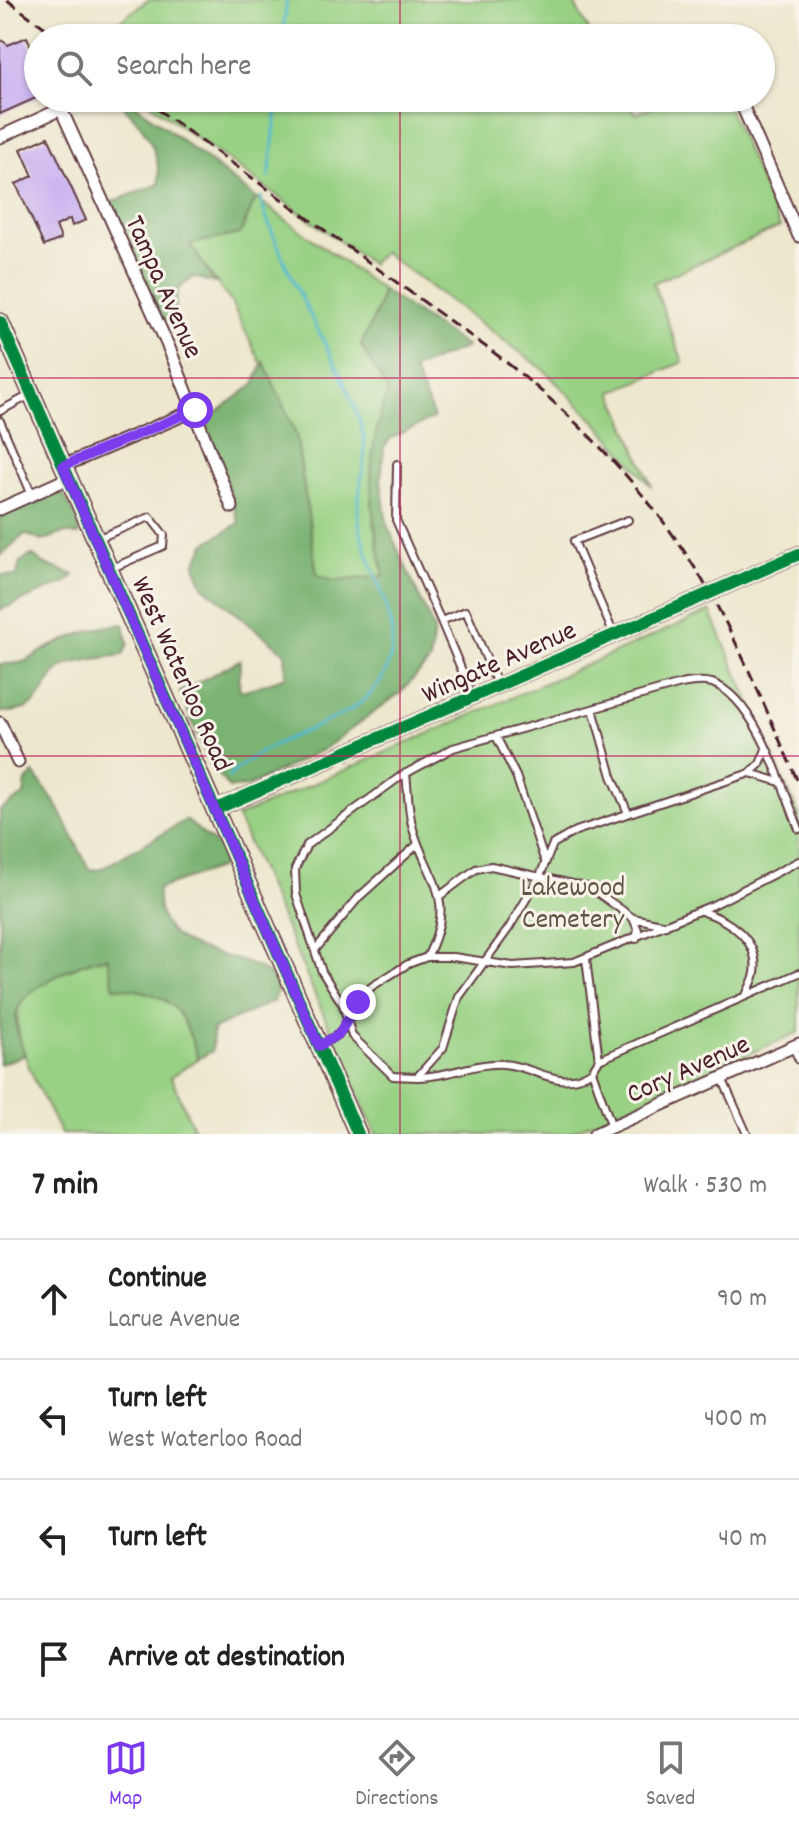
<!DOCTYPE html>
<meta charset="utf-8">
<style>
:root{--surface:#fff;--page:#f2f2f2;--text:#222;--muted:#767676;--line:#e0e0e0;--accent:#7c3aed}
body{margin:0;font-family:Dekko,sans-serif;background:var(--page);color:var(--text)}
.stop{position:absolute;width:24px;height:24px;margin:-18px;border:6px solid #7c3aed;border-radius:50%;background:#fff}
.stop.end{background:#7c3aed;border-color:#fff;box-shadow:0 2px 8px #0008}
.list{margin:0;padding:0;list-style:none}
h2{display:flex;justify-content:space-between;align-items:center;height:104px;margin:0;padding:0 32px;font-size:34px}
h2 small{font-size:26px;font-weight:400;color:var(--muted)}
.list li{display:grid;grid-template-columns:52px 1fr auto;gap:24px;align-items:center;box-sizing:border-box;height:120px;padding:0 32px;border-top:2px solid var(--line)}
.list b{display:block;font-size:30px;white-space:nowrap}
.list p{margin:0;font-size:26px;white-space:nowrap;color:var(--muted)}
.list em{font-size:26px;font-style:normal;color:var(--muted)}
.icon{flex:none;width:44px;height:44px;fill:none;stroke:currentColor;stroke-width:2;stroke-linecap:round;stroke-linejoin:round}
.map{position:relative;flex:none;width:799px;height:1134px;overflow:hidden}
.search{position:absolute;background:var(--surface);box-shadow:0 2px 6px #0004;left:24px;right:24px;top:24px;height:88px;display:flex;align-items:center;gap:20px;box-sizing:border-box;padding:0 28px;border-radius:44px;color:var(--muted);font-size:30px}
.sheet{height:584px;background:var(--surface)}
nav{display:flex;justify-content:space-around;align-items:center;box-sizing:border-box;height:112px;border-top:2px solid var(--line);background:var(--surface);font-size:22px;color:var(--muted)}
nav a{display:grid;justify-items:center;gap:4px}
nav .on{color:var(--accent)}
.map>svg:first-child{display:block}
.green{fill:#99d184;stroke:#727858;stroke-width:2}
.forest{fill:#7ab372;stroke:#62694e;stroke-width:2}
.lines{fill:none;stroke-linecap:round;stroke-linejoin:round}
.stream{stroke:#51b9cf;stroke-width:3}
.building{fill:#c3a7f3}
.service-casing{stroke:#623d43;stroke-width:10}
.minor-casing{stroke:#623d43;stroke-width:15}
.tertiary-casing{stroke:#623d43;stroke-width:18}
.secondary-casing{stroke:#623d43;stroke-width:20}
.service{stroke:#fff;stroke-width:6}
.minor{stroke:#fff;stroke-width:11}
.tertiary{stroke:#fff;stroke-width:14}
.secondary{stroke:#fce5d0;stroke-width:16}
.rail{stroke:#4a1f2b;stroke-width:3;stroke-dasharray:12 6;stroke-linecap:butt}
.cycleway-casing{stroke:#f7f3e8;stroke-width:17}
.cycleway{stroke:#00873e;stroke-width:12}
.route{stroke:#7c3aed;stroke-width:10}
.grid{fill:none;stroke:#c2185b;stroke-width:2;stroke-opacity:0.55}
.labels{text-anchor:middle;stroke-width:6;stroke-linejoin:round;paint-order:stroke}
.street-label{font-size:28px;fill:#4a1f2b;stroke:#f7f3e8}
.park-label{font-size:28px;fill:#625446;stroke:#f7f3e8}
</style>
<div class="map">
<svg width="799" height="1134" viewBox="0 0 799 1134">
<rect width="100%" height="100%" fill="#f7f3e8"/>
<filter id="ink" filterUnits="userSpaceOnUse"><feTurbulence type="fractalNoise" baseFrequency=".0125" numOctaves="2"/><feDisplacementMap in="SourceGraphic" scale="16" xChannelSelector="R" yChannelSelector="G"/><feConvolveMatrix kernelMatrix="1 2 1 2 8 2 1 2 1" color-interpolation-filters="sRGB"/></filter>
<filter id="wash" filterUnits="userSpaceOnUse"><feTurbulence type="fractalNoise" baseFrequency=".006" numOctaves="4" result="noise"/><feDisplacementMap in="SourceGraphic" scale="32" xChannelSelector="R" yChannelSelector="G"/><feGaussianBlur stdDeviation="1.8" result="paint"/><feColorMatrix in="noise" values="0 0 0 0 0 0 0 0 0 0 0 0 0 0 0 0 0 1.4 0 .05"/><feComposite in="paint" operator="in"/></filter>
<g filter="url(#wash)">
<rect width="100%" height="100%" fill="#ede7cd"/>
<path class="green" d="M148,0h424l21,38h-496z
M142,98h485l9,16 38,-16h50l56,129 -127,56 30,79 -71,30 40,95 -52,-61 -57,-57 -160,-117 -12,12z
M256,198l126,92c-3,23 -13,35 -21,56l27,45c-23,64 -17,120 -4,186l-51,4 -16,-6 -21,-141 -65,-132 -42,-58 50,-11z
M710,611l89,204v217l-232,102h-191l-139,-317z
M107,957l7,30c58,6 67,18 84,72l-27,18 25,57h-135c-14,-29 -61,-109 -37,-138 5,-7 18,-12 26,-16 18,-11 36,-19 57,-23z"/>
<path class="forest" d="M113,98h14l129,100 -16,36 -50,10 25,39 -21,-6 -16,12 -4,26 -10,7 -55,-119 50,-19c1,-36 -17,-64 -46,-86z
M382,290l85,57 -54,22 21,49 -43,20 -7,9 -3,33 6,45 47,105 -4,31 -30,32 -76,56 -77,38 -18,1 -19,-24 -30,-72 60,-32 -1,28 5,3 42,-14 -1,-24 -82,-67 -8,-21 10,-21 34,-21 -33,-102 48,-37 10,-22 32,72 21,141 16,6 51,-5c-15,-71 -21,-115 4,-185l-27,-45c8,-21 18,-33 21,-56z
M57,484l22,37v14l-15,-2 -22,8 -17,-7 -25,22v-47z
M32,555l12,9 30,11 -7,7 -67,28v-35l17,1 3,-14z
M124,624l4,20 -5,11c-9,1 -51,7 -56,10 -29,14 -16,49 -67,47v-48c32,0 27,-6 52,-18 23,-11 47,-20 72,-22z
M34,773l24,34 31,62 10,1 87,-50 39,32 -4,15 -63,22c-5,77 86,54 121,94l-5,18 -61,28 -1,22 -14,8c-17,-54 -26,-66 -84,-72l-7,-30c-20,4 -37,10 -54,21 -37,21 -46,34 -28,77l-25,9v-254l24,-15 2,-14z"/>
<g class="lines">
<path class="stream" d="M282,38l5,-38
M269,178l9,-80
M229,777c40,-44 113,-49 144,-86 49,-58 -11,-117 -15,-178 -1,-27 12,-57 4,-84 -17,-58 -60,-121 -83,-181 -7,-17 -16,-34 -18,-51"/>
</g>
<g id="blocks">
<path class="building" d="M27,37l11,26v34l-38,17v-75l8,6z
M48,137l38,83 -14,6 -2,-7 -14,7 5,13 -17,7 -28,-62 17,-8 -12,-27z"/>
</g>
</g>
<g filter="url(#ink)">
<use href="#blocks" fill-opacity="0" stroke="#623d43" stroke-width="2"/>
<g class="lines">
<defs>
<path id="service" d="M0,411l32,-17
M0,421l32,74
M397,464l-1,56 45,101
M99,538l51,-21 14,18 -1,11 -53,23
M614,635l-40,-94 54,-21
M473,697l-32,-76 25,-10 32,75
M593,709l19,67 16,37
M496,736l20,40 28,83
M766,749l-6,15 -10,9 -174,58 -23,13 -13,32 -31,52 -50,69 -16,51 -26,29 -24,-1 -41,-40 -9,-31 -21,-33 -26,-78 -1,-25 12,-24 94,-69 52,-28 228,-64c10,-2 21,-4 31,-1 44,15 71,106 87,146
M406,773c2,18 2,38 7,56 15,52 45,67 14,128
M750,773l30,9
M441,895l35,-26 15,-3 100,22 42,30 33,7
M701,911c26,8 59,28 54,62 -1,7 -7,16 -9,23
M633,918l5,12 -2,9
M315,950l44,-53 59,-53
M586,959l13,101
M322,1044l17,-10 32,-47 37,-23 19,-7h26l60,9 61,-4 139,-57 86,-44
M793,1047l6,13
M417,1077c29,1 57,-15 86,-13 33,2 57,29 89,7
M722,1078l25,56
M612,1127l-20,-56 7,-11 200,-87"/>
<path id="minor" d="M739,98l60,138
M0,137l61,-28 108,239 63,159
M63,466l132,-56
M0,509l69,-31
M0,723l18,39
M595,1134l204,-90"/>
<path id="tertiary" d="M216,809l583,-255"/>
<path id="secondary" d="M0,322l358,812"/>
</defs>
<use href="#service" class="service-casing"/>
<use href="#minor" class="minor-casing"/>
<use href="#tertiary" class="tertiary-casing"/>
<use href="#secondary" class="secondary-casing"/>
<use href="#service" class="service"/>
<use href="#minor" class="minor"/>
<use href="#tertiary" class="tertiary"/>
<use href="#secondary" class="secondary"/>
<path class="rail" d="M7,0l52,38
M142,98l355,257c89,69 167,152 220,251 31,58 55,118 82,178"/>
<defs>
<path id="cycleway" d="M0,322l358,812
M216,809l583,-255"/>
</defs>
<use href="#cycleway" class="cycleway-casing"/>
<use href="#cycleway" class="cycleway"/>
</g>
</g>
<g class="lines" filter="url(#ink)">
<path class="route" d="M195,410l-132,56 256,580 20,-12 19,-32"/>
</g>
<path class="grid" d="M400,0v38M400,98v1036M0,378h799M0,756h799"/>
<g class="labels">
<g class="street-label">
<text transform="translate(166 286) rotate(66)" y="10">Tampa Avenue</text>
<text transform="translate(498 660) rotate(-24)" y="10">Wingate Avenue</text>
<text transform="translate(184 673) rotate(66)" y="10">West Waterloo Road</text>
<text transform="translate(687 1067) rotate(-24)" y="10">Cory Avenue</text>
</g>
<g class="park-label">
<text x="573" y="895">Lakewood<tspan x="573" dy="32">Cemetery</tspan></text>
</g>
</g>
</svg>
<div class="stop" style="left:195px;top:410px"></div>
<div class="stop end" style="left:358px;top:1002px"></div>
<div class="search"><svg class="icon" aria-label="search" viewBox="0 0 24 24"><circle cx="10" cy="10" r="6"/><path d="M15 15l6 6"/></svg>Search here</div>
</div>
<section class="sheet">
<h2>7 min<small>Walk · 530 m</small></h2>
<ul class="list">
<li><svg class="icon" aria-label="ahead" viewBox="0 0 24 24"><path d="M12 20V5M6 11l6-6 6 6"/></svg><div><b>Continue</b><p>Larue Avenue</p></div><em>90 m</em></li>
<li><svg class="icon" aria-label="left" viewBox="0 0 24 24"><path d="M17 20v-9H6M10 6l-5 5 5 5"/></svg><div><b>Turn left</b><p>West Waterloo Road</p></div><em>400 m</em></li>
<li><svg class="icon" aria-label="left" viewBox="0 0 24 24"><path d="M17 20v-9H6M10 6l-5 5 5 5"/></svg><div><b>Turn left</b></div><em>40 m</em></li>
<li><svg class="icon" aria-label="arrive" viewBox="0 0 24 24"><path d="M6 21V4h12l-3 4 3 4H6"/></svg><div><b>Arrive at destination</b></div></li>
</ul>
</section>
<nav>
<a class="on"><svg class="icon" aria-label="map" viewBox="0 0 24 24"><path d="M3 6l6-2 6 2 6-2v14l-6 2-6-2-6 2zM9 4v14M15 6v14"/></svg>Map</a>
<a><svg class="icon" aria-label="directions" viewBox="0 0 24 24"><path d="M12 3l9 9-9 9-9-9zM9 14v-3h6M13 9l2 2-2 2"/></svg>Directions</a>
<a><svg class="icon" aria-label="saved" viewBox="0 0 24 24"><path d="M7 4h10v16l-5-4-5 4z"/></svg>Saved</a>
</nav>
